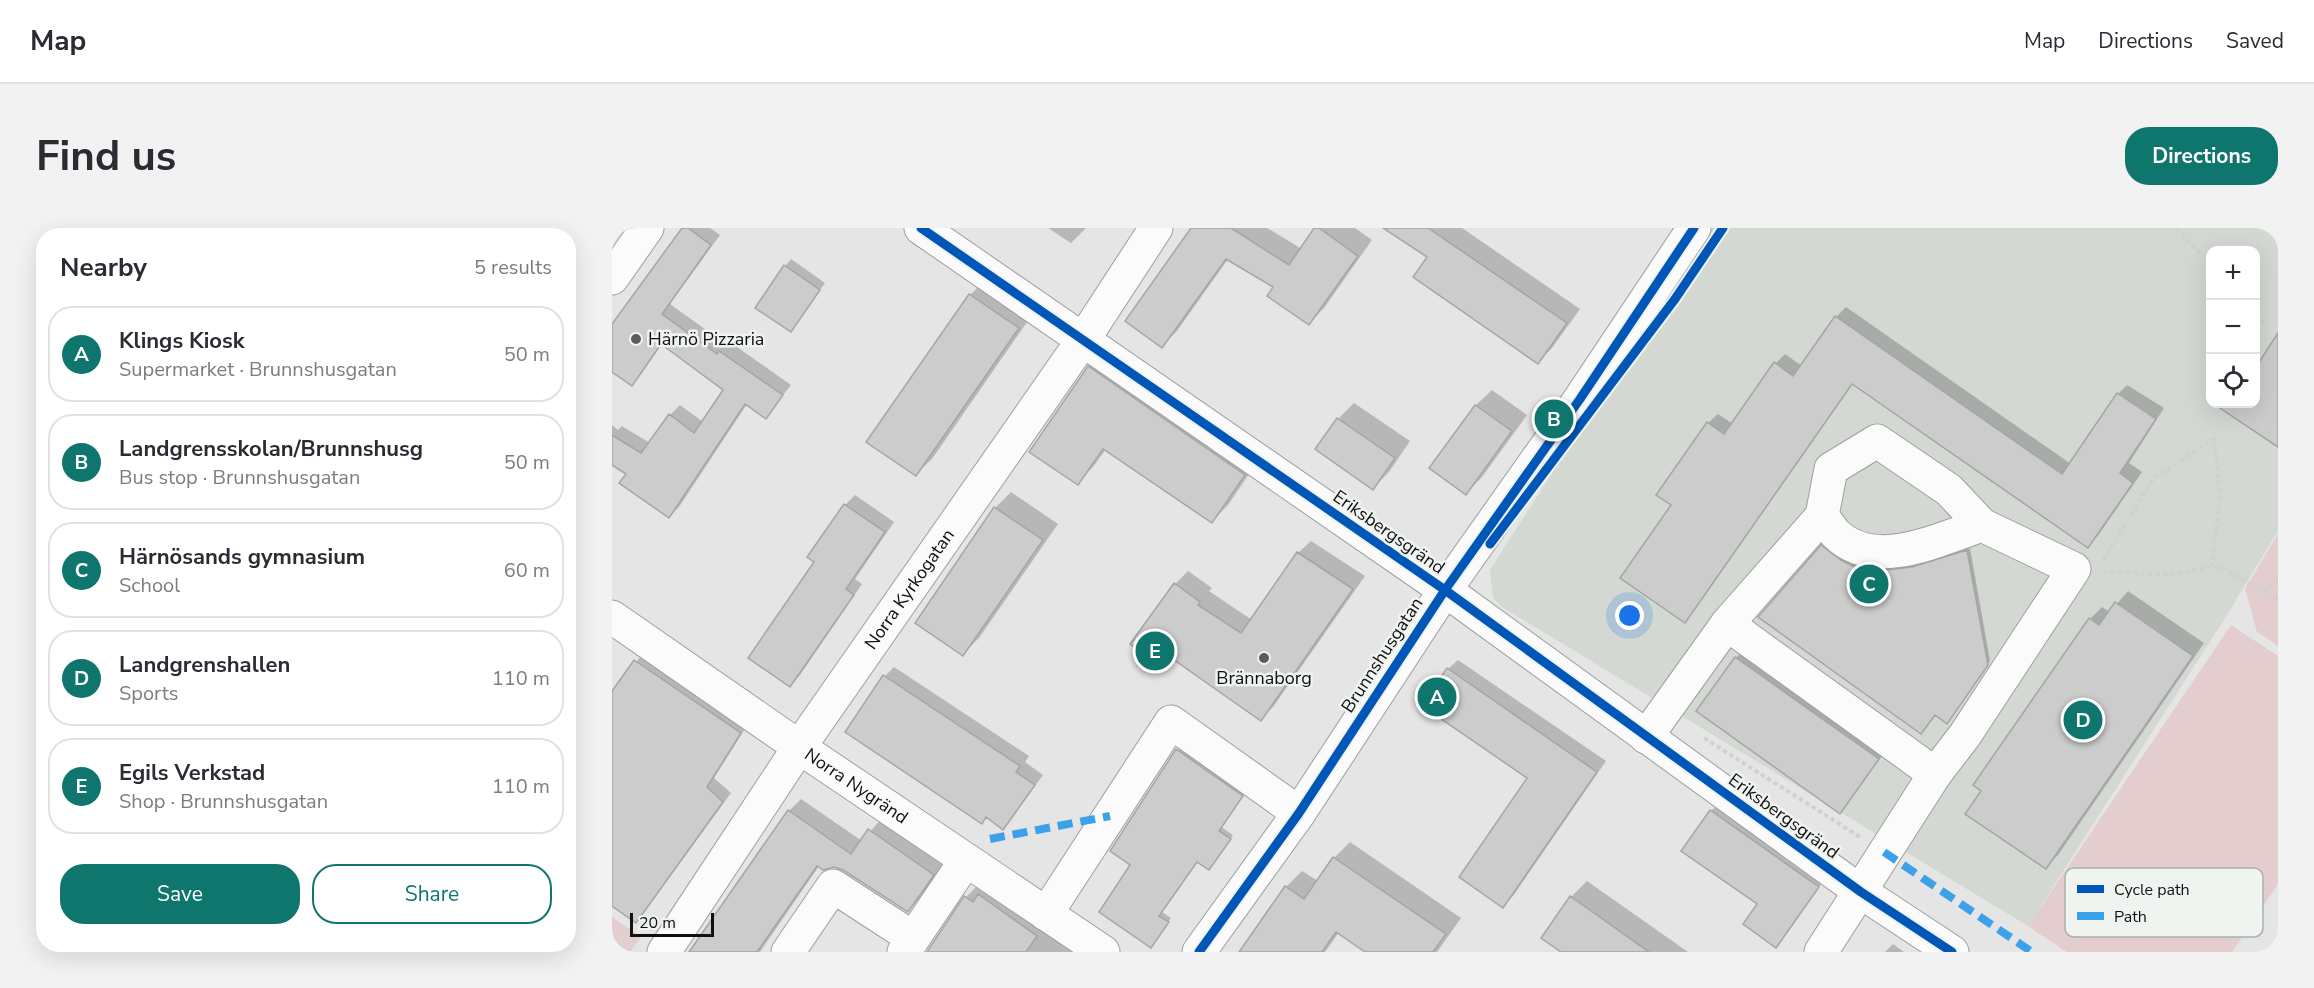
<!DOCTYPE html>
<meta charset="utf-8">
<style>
:root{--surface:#fff;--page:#f2f2f3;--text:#2b2b33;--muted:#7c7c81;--line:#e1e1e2;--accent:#0f766e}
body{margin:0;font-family:"Nunito Sans",sans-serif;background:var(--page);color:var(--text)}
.controls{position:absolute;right:18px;top:18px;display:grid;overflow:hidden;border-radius:12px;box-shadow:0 6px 24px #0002}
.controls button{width:54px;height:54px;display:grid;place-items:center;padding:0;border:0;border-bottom:2px solid var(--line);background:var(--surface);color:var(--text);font:30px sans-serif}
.scale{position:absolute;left:18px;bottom:15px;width:84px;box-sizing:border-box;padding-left:6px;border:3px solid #0f100f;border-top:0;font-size:16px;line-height:21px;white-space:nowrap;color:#0f100f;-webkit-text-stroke:4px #f0f4f0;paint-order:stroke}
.you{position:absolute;left:1018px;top:388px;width:21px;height:21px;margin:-15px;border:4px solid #fff;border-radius:50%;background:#1a73e8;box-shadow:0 0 0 9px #1a73e833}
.badge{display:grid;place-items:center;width:39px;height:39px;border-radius:50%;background:var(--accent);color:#fff;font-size:20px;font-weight:700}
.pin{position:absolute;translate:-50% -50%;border:3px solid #fff;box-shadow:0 2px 6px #0006}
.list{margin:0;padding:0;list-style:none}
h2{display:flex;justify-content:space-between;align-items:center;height:78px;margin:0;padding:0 24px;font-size:26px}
h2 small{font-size:20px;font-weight:400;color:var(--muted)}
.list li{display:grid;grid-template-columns:39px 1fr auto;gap:18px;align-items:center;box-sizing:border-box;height:96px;margin:0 12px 12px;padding:0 12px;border:2px solid var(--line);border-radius:24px}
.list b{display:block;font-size:22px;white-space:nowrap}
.list p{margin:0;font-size:20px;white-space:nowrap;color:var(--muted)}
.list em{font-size:20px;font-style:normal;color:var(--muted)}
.actions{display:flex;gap:12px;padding:18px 24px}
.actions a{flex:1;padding:14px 0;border:2px solid var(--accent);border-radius:24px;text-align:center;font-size:21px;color:var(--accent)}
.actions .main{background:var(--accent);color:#fff}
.icon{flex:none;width:33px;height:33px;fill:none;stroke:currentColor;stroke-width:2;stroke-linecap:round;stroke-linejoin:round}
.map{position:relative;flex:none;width:1666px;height:724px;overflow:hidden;border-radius:24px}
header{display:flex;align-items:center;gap:36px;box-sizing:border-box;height:84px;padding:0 30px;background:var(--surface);border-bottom:2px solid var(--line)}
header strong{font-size:28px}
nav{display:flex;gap:33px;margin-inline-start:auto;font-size:21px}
.intro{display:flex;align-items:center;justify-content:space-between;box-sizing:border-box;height:144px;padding:0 36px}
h1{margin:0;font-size:42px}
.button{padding:15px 27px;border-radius:24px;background:var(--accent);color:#fff;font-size:21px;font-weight:700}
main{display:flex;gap:36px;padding:0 36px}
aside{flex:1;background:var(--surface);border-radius:24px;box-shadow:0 6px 24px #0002}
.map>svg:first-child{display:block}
.built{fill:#d3d8d3;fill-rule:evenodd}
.green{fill:#e3cdce}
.shadow{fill:#0003}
.building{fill:#cbcccb;stroke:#a4a5a4;stroke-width:1.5}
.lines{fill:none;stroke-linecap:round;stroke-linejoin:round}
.minor-casing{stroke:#9d9f9d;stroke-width:35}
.path{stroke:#d0d1d0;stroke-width:4;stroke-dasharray:4.5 3;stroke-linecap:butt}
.minor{stroke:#fbfbfb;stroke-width:33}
.quiet{stroke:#3da1ea;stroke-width:8;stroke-dasharray:15 8;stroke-linecap:butt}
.cycleway-casing{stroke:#f0f4f0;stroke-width:13}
.cycleway{stroke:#0057b8;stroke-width:9}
.poi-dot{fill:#5a5b5a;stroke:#f0f4f0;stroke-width:2}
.labels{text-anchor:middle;stroke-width:5;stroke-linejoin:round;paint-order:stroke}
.poi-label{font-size:18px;fill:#0f100f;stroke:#f0f4f0;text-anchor:start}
.street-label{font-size:18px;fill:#0f100f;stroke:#f0f4f0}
.key{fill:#f0f4f0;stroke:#acb0ac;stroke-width:1.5}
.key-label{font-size:16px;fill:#0f100f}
</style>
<header>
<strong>Map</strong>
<nav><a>Map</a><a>Directions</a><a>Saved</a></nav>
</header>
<div class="intro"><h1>Find us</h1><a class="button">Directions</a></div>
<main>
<aside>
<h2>Nearby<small>5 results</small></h2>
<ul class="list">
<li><span class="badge">A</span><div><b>Klings Kiosk</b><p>Supermarket · Brunnshusgatan</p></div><em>50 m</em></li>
<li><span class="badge">B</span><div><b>Landgrensskolan/Brunnshusg</b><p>Bus stop · Brunnshusgatan</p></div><em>50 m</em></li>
<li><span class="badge">C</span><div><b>Härnösands gymnasium</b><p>School</p></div><em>60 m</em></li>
<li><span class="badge">D</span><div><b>Landgrenshallen</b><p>Sports</p></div><em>110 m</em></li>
<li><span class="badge">E</span><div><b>Egils Verkstad</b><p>Shop · Brunnshusgatan</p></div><em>110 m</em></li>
</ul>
<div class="actions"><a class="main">Save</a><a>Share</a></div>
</aside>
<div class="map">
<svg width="1666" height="724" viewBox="0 0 1666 724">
<rect width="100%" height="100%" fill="#e4e5e4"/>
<path class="built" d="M1097,0h569v303l-53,87 -197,308 -526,-319 -9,-9 -3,-28zM1598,22h46v154h-46z"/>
<path class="green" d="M1666,306v112l-21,-14 -12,-43z
M1619,397l47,31v228l-46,68h-165l-39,-26z
M0,689l29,20 -11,15h-18z"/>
<path class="shadow" d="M72,0h26l10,7 -50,69 57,41 3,-3 61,43 -25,32 -19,-13 -68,103 -10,10 -41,-44 -16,-10v-38l6,5 4,-4 28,17 20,-28 10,-10 23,17 22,-33 -63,-45 -21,30 -9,10 -20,-14v-42z
M436,0h38l-15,15z
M581,0h74l35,21 14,-21h39l17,12 -48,68 -15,15 -34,-36 -47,-28 -51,72 -15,15z
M775,0h75l118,81 -28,39 -14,14 -109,-105z
M179,31l34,24 -34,47 -6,-64z
M374,51l48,33 -102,147 -16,15 -48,-32 102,-147z
M1234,79l225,157 47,-70 9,-9 37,23 -35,55 13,9 -45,65 -10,9 -234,-163 -159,228 -9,10 -12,-116 35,-82 10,-9 15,10 43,-61 9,-9 17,12 34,-49z
M1666,108v109l-50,-33 6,-8h22v-34z
M493,123l155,107 -32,47 -16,16 -106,-72 -13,18 -16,16 12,-116z
M880,162l35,25 -45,62 -16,16 -35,-25 45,-63z
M742,175l56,38 -21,31 -16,16 -56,-39 21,-30z
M399,264l47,32 -79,114 -16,16 32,-146z
M243,267l39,27 -39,57 7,5 -62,91 -10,10 26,-123 29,-57z
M699,313l54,35 -92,131 -13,12 -85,-135 13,-13 24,17 -3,3 43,29 46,-67z
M1213,316l19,14 17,9 33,1 42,-8 34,-12 20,113 -41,58 -14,-5 -175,-97z
M1516,363l76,52 -146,212 -12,12 44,-248 12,-12 8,5z
M1130,423l143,101 -45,60 -104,-154z
M32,424l104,72 -34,54 17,15 -87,119 -8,9 -24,-17v-210z
M846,432l148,101 -93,135 -10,10 26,-128 -81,-109z
M282,439l135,89 -4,6 18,13 -31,43 -9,10 -15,-12 -6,6 -135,-90 38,-56z
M569,518l64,46 -24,35 12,8 -21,30 -14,-4 -36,51 9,6 -17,24 -21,-77 -21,-15z
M189,571l61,42 20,-23 63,44 -25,36 -12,13 -64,-42 -10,-3h-15l-59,86h-69l98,-141z
M1106,577l106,75 -42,59 -23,-35 -48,-93z
M738,614l111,76 -24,34h-70l-28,-20 -14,20h-84l45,-65 16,-16 16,10 16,-23z
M370,653l110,71h-164l38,-55z
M975,653l101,71h-125l8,-55z
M1281,716l11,8h-19z"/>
<path class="building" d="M70,0h6l23,17 -49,69 55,40 2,-3 64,44 -17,24 -21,-15 -76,114 -50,-35 7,-9 -14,-9v-30l29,18 28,-39 25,19 29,-43 -62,-46 -29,42 -20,-14v-48z
M579,0h40l58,37 25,-37h5l39,28 -49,69 -42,-29 6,-9 -47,-28 -64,89 -37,-27z
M771,0h45l139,95 -29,41 -125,-87 14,-20z
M172,37l36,25 -29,42 -36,-24z
M357,66l50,34 -103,148 -50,-34z
M1223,88l227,158 55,-81 39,26 -36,54 13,10 -45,65 -236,-164 -167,239 -65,-45 51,-73 -15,-10 51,-73 17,12 50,-72 19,14z
M1666,105v114l-64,-43h42v-37z
M476,138l157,109 -33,48 -109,-74 -25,36 -49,-33z
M863,177l37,26 -46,64 -37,-27z
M725,190l58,40 -22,32 -58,-41z
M232,276l41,28 -39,57 8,6 -64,92 -42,-29 66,-96 -7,-5z
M382,279l49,33 -80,116 -48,-33z
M1209,317l20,15 17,9 29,1 25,-3 55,-17 21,115 -41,59 -12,-9 -14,19 -163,-117z
M685,324l56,37 -92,132 -97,-68 -8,10 -26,-19 44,-61 26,19 -2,3 43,28z
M1503,374l78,54 -147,213 -81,-55 16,-23 -8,-6 116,-167 10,7z
M1123,429l144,102 -39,55 -144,-103z
M22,432l107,73 -34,54 16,15 -87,121 -24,-17v-215z
M835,440l150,104 -94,136 -44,-31 68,-99 -106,-73z
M271,447l137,91 -4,6 19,13 -32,45 -17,-13 -4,7 -137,-92z
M564,521l67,47 -24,35 12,8 -22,31 -12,-8 -38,54 10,6 -18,26 -52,-36 31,-47 -20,-14z
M176,582l63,44 17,-25 66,46 -26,37 -65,-42 -9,-3 -11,3 -6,-4 -60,86h-68z
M1098,582l109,77 -43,61 -33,-24 14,-20 -76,-53z
M721,629l113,77 -13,18h-68l-29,-20 -14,20h-83l46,-66 19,13z
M366,666l59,42 -11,16h-99l37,-56 9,6z
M958,668l79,56h-88l-20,-14z"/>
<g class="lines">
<defs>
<g id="minor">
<path d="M309,0l524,362 416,302 91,60"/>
<path d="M0,50l35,-50"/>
<path id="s1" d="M0,389l203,141 288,194"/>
<path d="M1115,396l208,150"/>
<path d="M1034,509l81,-113 95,-108"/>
<path d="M434,686l125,-192 128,91"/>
<path id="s2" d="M52,724l136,-206 283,-406 73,-112"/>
<path d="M176,724l45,-66 80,52"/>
<path d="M292,724l56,-83 3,-11"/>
<path d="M587,724l100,-139 146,-223 135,-191 114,-171"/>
<path d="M1209,724l114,-178 30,-39 109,-166 -92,-44 -33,-35 -72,-49 -46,28 -9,47c5,6 9,13 14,18 39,38 103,5 146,-9"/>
</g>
</defs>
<use href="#minor" class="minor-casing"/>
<path class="path" d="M1565,0l33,36
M1644,86l10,11
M1491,332l51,-82 60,-39 6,59 -8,68
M1491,343l68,4 41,-9 13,3 53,32
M1650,363l16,-10
M1092,510l156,99"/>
<use href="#minor" class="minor"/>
<path class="quiet" d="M378,611l120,-23
M1272,624l148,100"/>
<defs>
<path id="cycleway" d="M309,0l524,362 416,302 91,60
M878,316l185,-245 48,-71
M587,724l100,-139 146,-223 135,-191 114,-171"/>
</defs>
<use href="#cycleway" class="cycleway-casing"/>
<use href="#cycleway" class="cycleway"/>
</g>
<g class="poi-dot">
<circle cx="24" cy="111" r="6"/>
<circle cx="652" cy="430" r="6"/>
</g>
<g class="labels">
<g class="poi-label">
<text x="36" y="117">Härnö Pizzaria</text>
<text x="652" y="456" text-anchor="middle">Brännaborg</text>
</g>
<g class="street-label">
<text transform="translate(777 304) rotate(35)" y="6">Eriksbergsgränd</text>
<text dy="6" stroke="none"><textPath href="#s2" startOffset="438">Norra Kyrkogatan</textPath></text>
<text transform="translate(770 427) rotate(-57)" y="6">Brunnshusgatan</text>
<text dy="6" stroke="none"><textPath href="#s1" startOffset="297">Norra Nygränd</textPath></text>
<text transform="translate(1172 588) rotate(36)" y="6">Eriksbergsgränd</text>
</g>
</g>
<rect x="1453" y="640" width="198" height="69" rx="9" class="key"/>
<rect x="1465" y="657" width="27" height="8" fill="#0057b8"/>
<rect x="1465" y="684" width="27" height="8" fill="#3da1ea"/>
<g class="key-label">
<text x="1502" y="667">Cycle path</text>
<text x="1502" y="694">Path</text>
</g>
</svg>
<div class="controls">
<button>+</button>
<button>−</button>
<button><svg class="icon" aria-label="locate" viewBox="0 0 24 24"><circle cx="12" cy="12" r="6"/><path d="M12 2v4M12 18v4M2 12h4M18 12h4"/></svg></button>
</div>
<div class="scale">20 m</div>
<div class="you"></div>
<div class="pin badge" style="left:825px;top:469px">A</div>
<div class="pin badge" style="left:942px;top:191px">B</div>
<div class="pin badge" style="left:1257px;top:356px">C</div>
<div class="pin badge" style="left:1471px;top:492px">D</div>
<div class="pin badge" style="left:543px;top:423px">E</div>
</div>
</main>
